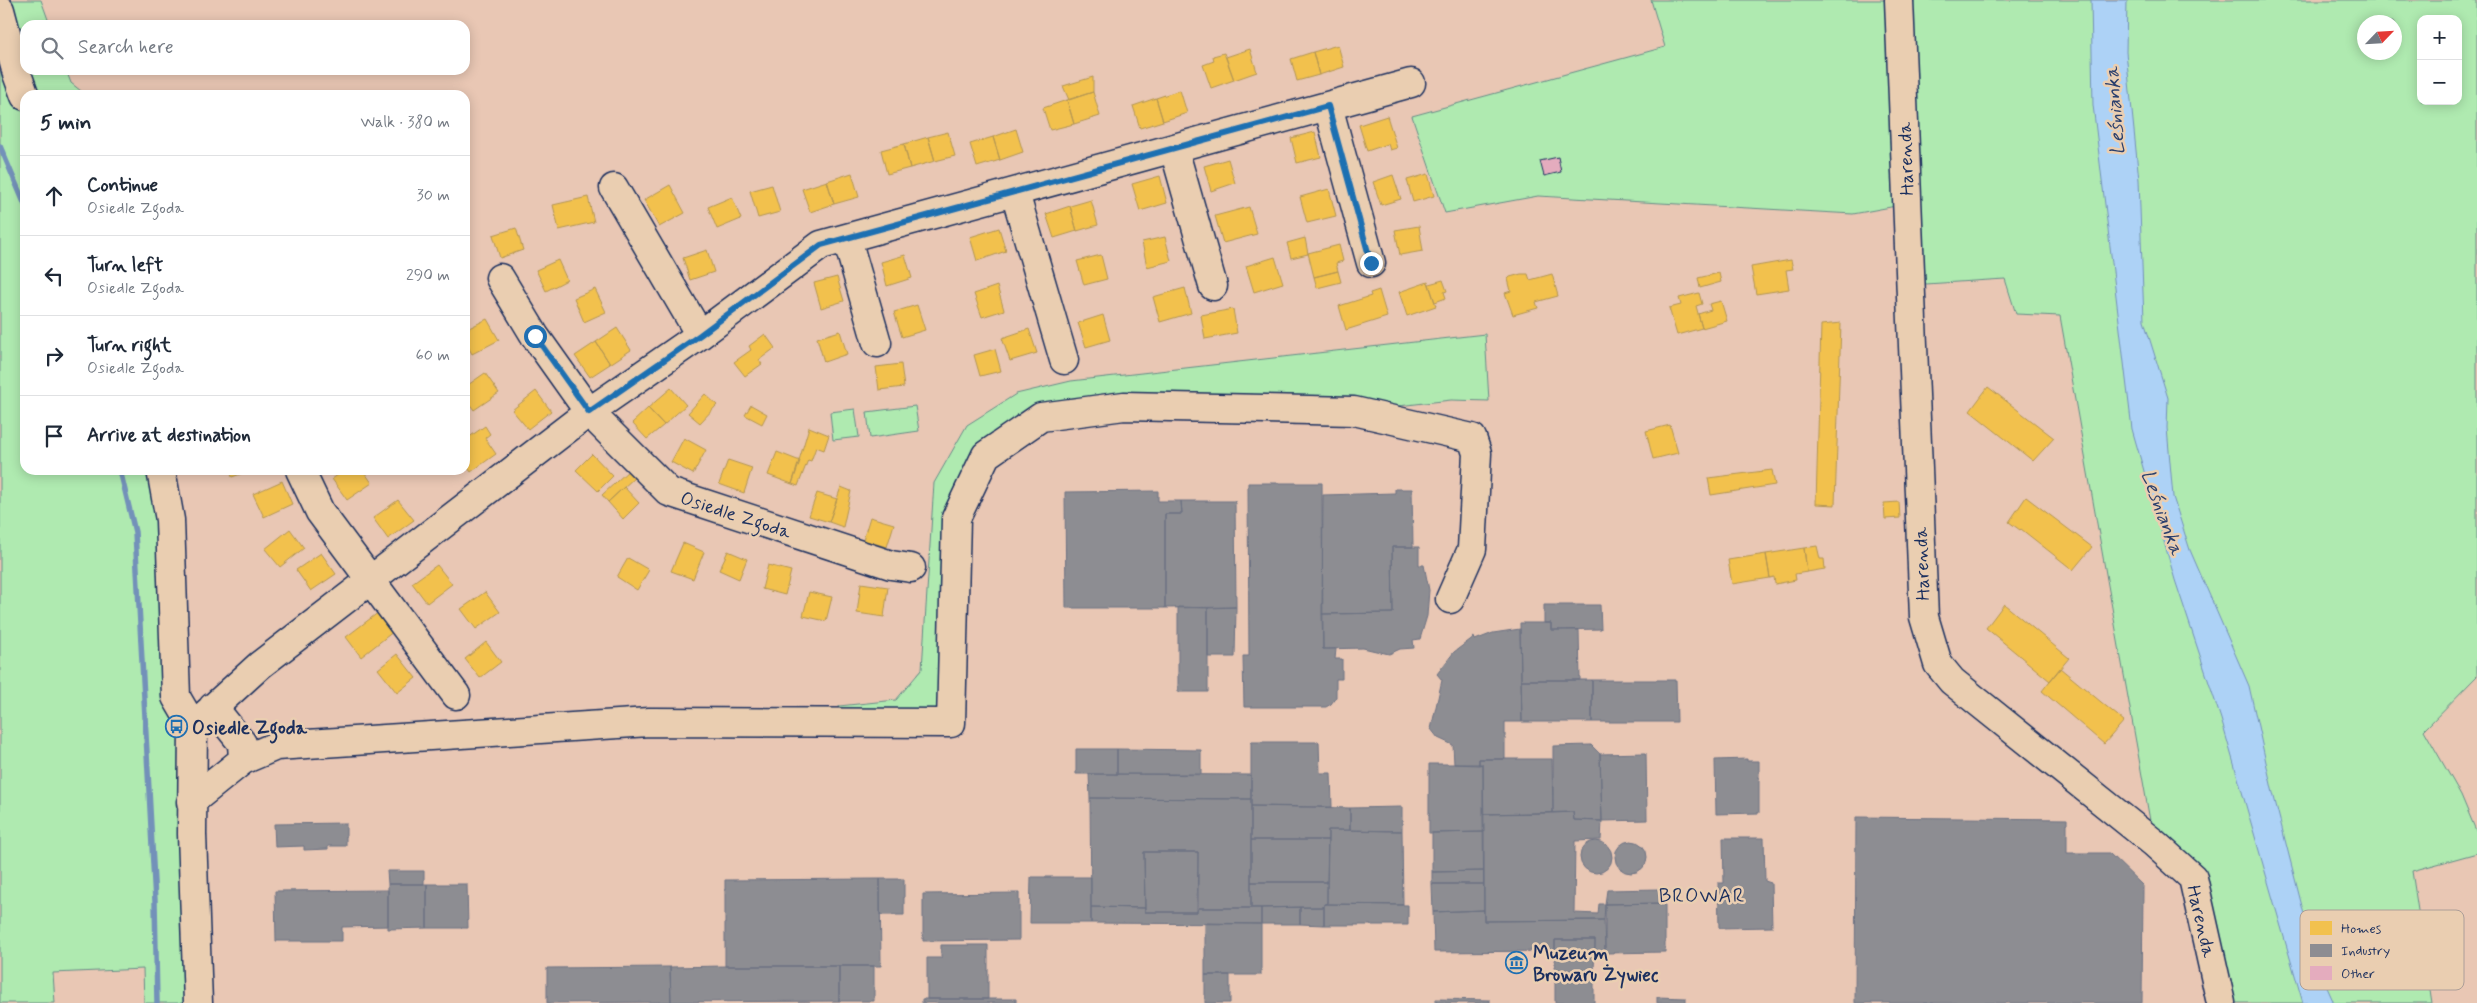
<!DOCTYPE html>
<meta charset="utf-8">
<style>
:root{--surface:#fff;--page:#f6f6f7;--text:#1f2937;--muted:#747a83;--line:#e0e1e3}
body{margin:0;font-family:Mynerve,sans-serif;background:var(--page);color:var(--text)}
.controls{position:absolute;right:15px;top:15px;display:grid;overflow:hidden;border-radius:10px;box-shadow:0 2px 12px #0003}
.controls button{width:45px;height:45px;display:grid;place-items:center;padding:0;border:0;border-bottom:1px solid var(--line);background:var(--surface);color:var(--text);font:25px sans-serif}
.compass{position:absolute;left:2357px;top:15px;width:45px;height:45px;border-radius:50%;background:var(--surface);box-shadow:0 2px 12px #0003;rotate:65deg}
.stop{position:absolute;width:15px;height:15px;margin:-11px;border:4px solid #1f6fb2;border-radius:50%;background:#fff}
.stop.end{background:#1f6fb2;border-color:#fff;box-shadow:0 1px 5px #0008}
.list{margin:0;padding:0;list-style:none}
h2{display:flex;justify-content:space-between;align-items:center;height:65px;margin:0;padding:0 20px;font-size:21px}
h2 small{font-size:16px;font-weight:400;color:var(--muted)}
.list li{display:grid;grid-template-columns:32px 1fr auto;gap:15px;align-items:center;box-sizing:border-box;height:80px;padding:0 20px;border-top:1px solid var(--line)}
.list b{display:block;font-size:19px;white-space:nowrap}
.list p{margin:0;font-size:16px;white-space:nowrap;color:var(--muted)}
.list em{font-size:16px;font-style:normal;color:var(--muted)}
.icon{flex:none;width:28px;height:28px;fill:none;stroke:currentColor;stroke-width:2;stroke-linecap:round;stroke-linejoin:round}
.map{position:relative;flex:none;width:2477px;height:1003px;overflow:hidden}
.search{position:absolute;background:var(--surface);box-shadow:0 2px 12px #0003;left:20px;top:20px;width:450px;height:55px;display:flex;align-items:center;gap:12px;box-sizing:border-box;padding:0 18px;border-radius:15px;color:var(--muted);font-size:19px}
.panel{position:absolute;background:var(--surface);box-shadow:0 2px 12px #0003;left:20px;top:90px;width:450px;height:385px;border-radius:15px}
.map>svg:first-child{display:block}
.green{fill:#afeab0;stroke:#658c87;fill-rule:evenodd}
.water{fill:#add2f6;stroke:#7391b9}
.homes{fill:#f2c14e;stroke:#b29553}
.industry{fill:#8d8d92;stroke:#6b7182}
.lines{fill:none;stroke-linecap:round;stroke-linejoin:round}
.stream{stroke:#7391b9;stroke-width:5.5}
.building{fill:#e4acbe;stroke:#1b2f5e}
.minor-casing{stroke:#1b2f5e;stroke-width:31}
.minor{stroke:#eaceb1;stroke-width:28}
.route{stroke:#1f6fb2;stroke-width:6}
.labels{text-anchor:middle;stroke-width:5;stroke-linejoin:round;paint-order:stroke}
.street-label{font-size:19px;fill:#1b2f5e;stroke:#eaceb1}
.poi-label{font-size:19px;font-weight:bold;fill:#1b2f5e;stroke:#eaceb1;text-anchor:start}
.water-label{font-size:20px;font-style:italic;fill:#2a3f6d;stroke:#eaceb1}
.neighbourhood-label{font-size:20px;letter-spacing:1px;fill:#1b2f5e;stroke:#eaceb1}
.key{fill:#eaceb1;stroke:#ac9e98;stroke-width:1}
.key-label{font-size:14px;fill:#1b2f5e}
</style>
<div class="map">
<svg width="2477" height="1003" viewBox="0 0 2477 1003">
<rect width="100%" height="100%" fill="#e9c7b4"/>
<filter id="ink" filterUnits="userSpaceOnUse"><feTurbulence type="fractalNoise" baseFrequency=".02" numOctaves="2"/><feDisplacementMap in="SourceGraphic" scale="10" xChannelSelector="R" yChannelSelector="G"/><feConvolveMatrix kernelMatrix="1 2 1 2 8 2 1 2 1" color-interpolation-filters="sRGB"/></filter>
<g filter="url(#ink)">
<path class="green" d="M0,0h41l9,25h-25v45h41l5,13 15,12h-61v375h136l32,256 8,277h-57l-1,-34 -90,4 2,30h-55z
M1651,0h826v676l-53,54 37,65 16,38v20l-65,18 20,132h-211l-28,-125 -39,-35 -94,-527 -44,-2 -11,-35 -95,6 -3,-81 -54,10 -315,-18 -93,17 -33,-97 253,-69zM2421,19h37v82h-37zM2364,22h30v30h-30z
M1485,334l4,67 -38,-1 -97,11 -313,6 -55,38 -30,63 -5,205h-106l-6,-17 57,-6 26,-31 12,-186 33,-58 49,-31 55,-13z
M915,406l4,25 -49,7 -3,-26z
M855,409l4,28 -26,3 -3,-28z"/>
<path class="water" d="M2091,0h36l-1,52 13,128 5,141 24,77 -1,30 6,69 17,53 59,136 23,103 45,176 17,38h-31l-82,-284 -46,-139 -43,-151 -39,-324z"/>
<path class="homes" d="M1338,45l6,22 -25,8 -6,-23z
M1250,49l7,23 -23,8 -8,-23z
M1313,52l6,23 -22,6 -6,-22z
M1224,53l10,27 -23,8 -8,-23 11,-4 -1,-5z
M1093,77v15l-24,8 -6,-14z
M1180,90l7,23 -24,8 -7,-23z
M1093,92l7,24 -26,8 -7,-24z
M1156,98l7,23 -23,7 -7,-22z
M1067,100l7,24 -24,6 -7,-22z
M1387,116l10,32 -7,2 -2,-6 -21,7 -8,-26z
M1016,129l7,23 -23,8 -7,-23z
M948,132l7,24 -20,5 -7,-24z
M1315,132l6,25 -24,6 -6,-25z
M928,137l7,24 -25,7 -6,-24z
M993,137l7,23 -23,7 -7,-23z
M904,144l6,24 -23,6 -6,-24z
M1228,159l7,24 -24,8 -7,-25z
M852,173l7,24 -25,7 -7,-23z
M1428,174l6,22 -21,6 -6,-22z
M1393,175l8,24 -20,6 -8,-23z
M1160,176l7,27 -27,8 -8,-27z
M827,181l7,23 -24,8 -8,-23z
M670,185l15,28 -26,14 -15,-27z
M772,185l8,27 -22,6 -8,-27z
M1329,189l7,27 -29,7 -7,-26z
M588,197l6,25 -35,8 -6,-25z
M732,197l9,22 -24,10 -9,-22z
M1091,200l7,25 -21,6 -7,-25z
M1070,206l7,25 -23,7 -8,-24z
M1249,207l8,27 -34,9 -8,-27z
M1419,226l4,25 -23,4 -5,-25z
M516,228l7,22 -23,8 -7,-23z
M999,228l7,23 -29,10 -7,-24z
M1165,237l6,24 -24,6 -5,-25z
M1305,238l3,16 -17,4 -4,-15z
M1339,245l4,16 -7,2 2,8 -24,6 -6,-24z
M707,250l7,22 -24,8 -7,-22z
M905,255l7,23 -25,8 -6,-24z
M1101,255l6,24 -23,6 -7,-24z
M1275,257l8,26 -29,9 -8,-26z
M558,260l9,20 -21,11 -10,-21z
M1791,260l2,9 -7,1 3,19 -33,5 -5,-27z
M1338,271l3,11 -24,6 -3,-11z
M1719,273l2,9 -21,6 -2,-10z
M1521,274h7l2,6 22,-6 6,22 -22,6 2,6 -25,7 -8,-22 6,-2 -3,-12 2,-2z
M837,277l7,24 -23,7 -7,-25z
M1443,280l4,11 -3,1 2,6 -11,4 -6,-18z
M1428,282l8,24 -29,10 -8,-24z
M997,286l7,24 -22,7 -8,-23z
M1185,288l6,25 -31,9 -7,-25z
M595,289l11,23 -22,10 -10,-24z
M1379,290l8,27 -41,13 -7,-24 32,-10 -1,-3z
M1699,293l3,11 -6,2 6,22 -25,7 -8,-27 12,-3 -2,-7z
M1721,301l6,20 -25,7 -4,-14 13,-4 -2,-6z
M917,305l8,25 -23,7 -8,-25z
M1233,309l4,24 -32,6 -4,-24z
M1103,315l7,25 -24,7 -8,-24z
M487,319l12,21 -27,14 -7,-13v-11z
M1841,323l-6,182 -19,-1 5,-179z
M617,328l14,22 -21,14 -14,-22z
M1029,329l8,24 -27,8 -8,-23z
M840,331l7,23 -23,8 -7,-24z
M765,334l10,14 -16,12 3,4 -17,12 -11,-14 17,-12 -2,-4z
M596,342l14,22 -20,13 -15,-21z
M995,349l6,22 -21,5 -6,-21z
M901,364l3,23 -25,3 -3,-23z
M485,373l14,20 -25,17 -9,-12v-11z
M1988,387l66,51 -21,23 -63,-50z
M671,388l15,17 -22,20 -16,-17z
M536,391l15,20 -23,18 -16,-19z
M705,394l12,11 -17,18 -12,-10z
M751,405l16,9 -5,10 -17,-9z
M648,408l16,17 -17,14 -15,-16z
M1670,425l8,28 -25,6 -7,-28z
M485,426l5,8 -5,4 11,16 -25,18 -6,-8v-24z
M809,427l20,8 -5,15 -8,-3 -5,14 -3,-1 -10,26 -6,-2z
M684,438l22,12 -13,24 -22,-12z
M777,452l23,9 -8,23 -24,-9z
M592,454l21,22 -15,15 -22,-21z
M728,460l24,8 -8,25 -25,-9z
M230,470h22l-20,7z
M345,470h18l9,13 -25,17 -15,-21z
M629,470l6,7 -27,25 -6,-7z
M1772,470l3,15 -64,10 -3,-17z
M282,481l10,23 -28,13 -11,-23z
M624,487l15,16 -16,16 -15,-17z
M841,487l10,4 -8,36 -14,-5z
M817,493l20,6 -8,23 -20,-6z
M2026,497l66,50 -19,23 -52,-41 -1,1 -11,-8z
M398,500l16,20 -26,19 -15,-21z
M1899,502l1,16 -15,1 -1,-16z
M870,517l24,7 -7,23 -24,-7z
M290,529l14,19 -24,19 -15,-18z
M683,543l21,9 -11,27 -22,-8z
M1817,546l3,13h4l1,10 -18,3 -3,-24z
M1804,548l3,24 -12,2 1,6 -21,4 -1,-7 -4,1 -4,-24z
M728,551l19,8 -8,20 -20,-9z
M321,553l15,21 -25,17 -15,-21z
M1766,554l4,24 -38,6 -4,-24z
M628,558l21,12 -12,20 -20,-13z
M437,565l15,19 -25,19 -15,-20z
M768,565l23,6 -6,24 -23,-6z
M861,583l27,4 -4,30 -27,-4z
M485,592l15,20 -24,17 -15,-20z
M809,592l23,5 -6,24 -23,-5z
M2004,604l65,54 -19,23 -64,-53z
M379,612l15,19 -33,26 -15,-20z
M486,642l15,20 -21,16 -15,-19z
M397,654l19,24 -19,15 -19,-24z
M2060,668l64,53 -20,23 -62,-53z"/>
<path class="industry" d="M1248,483h74l1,166h13l-1,10h7v20h-6v18l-5,7 -5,3h-82l-1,-51h6z
M1395,489h17l1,58h-21l1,66 -71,1 1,-119 72,-2z
M1158,491v10h23l1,13h-17v94h-99l-1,-116z
M1181,501h54l1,106 -71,1v-94h17z
M1392,547h27v18h5l5,25 -2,26 -7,23 -7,1 1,8 -14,1 -11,5 -26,-6 -40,1 -1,-35 71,-1z
M1544,605h56l1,24 -50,1v-7h-7z
M1178,607l30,1v84h-30z
M1236,607l-1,50h-27v-49z
M1520,623h31v7h28l1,50h-59z
M1520,629l2,93h-17v37h-26v6l-25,-1 -1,-19 -15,-7 -7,-9 11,-49 -5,-6 17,-22 20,-15 1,3 18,-7z
M1521,680h71v42h-70z
M1592,680h84l1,42h-85z
M1251,742h68l1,31h11l1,34 -81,-1z
M1591,745l9,9 2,67 -28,-1 -1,-8 -20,1v-67z
M1076,749h41v25h-41z
M1117,749l84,1v24h-84z
M1646,753l1,67 -45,1 -2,-67z
M1479,759h73l1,54 -70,1v-50l-4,1z
M1747,759v2h12v52l-43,1 -1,-54z
M1429,764h54l1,68 -55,1z
M1089,774l162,1v24l-161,-1z
M1090,798l161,1v109h-53v-56h-54l1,56 -54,-1z
M1251,806l99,2v22h-22v10h-77z
M1402,807v24l-52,-1v-22z
M1573,812l1,8 28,1 -1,19 -26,1 -1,72 24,1 1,-10h6l-1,16 -120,1 -1,-107z
M1856,817l211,2v34h42l34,33 -1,117h-287z
M346,823v23h-18v3l-24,1v-4l-29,1 -1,-23z
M1328,830l74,1 1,74 -76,-1z
M1484,832v39l-52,1v-39z
M1723,838h41l1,43 6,2 1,44 -53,1 -1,-45h6z
M1251,840h77l-1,42h-76z
M1615 857a16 16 0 1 1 32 0a16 16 0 1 1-32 0Z
M1580 857a16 16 0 1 1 32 0a16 16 0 1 1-32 0Z
M1144,852h54l-1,60h-52z
M387,871h37v13h-36z
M1484,871v13h-52v-12z
M1031,877h60v46h-61z
M880,879h24v36h-24z
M880,879l1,87h-156v-86z
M1251,882h76v22h-3v3l-73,1z
M388,884h39v44l-39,1z
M427,884h40l1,44h-41z
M1432,884h52v26l-51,2z
M1660,889l4,3 -1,11 -58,1 2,-14z
M388,890v36l-46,1v14h-66l-1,-50z
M1019,893v47l-96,1v-47z
M1665,903v49l-60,1v-49z
M1324,904l84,1v20h-84z
M1091,907l54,1v4h52l1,-4h63v16l-170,-1z
M1300,907h24v18l-24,-1z
M1300,907v17h-39v-16z
M1484,910v11l120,-1 1,33h-10v-13h-40v11l-121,1 -1,-40z
M1205,923l56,1v51h-56z
M1555,940h40l-1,31h-39z
M941,945h47v54h-61v-41h14z
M725,966h114v35l-168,1 -1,-35z
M839,966h35v35h-35z
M670,967l1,35 -124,1v-35z
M1555,971h39v32h-39z
M1205,975h25v28h-25z
M1657,997l29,1v5h-29z
M922,999h94v4h-94z
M1436,999l54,1v3h-54z"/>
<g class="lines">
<path class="stream" d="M0,146l25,59
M120,470l15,62 20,369 2,102"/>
</g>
<path class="building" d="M1558,157l3,15 -17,4 -4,-15z"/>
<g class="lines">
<defs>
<path id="minor" d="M1899,0l25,617 14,47 14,17 202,162 39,35 28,125
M0,10l17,64 8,22
M1328,106l43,157
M1174,149l39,137
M614,188l86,147
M1015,193l49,167
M847,239l30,104
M500,278l35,58 54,76 80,80 222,73 20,3
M161,470l9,50 6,177 17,29
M300,470l20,42 136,183
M213,707l29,36 1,17
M191,802l52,-42 33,-14 373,-24 302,1 5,-205 30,-63 55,-38 83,-11 230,5 118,27 5,15 -5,96 -22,50
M198,1003l-6,-169 1,-108 67,-61 329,-253 111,-77 121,-90 590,-162"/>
</defs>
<use href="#minor" class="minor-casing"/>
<use href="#minor" class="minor"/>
</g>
</g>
<g class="lines" filter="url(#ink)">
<path class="route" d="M535,336l54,76 111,-77 121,-90 507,-139 43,157"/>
</g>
<defs>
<symbol id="bus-ring" viewBox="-11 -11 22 22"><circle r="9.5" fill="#eaceb1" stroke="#1f6fb2" stroke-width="1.5"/><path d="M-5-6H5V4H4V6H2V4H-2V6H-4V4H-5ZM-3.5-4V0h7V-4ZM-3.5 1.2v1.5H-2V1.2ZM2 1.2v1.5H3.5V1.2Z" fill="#1f6fb2"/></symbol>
<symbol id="museum-ring" viewBox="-11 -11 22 22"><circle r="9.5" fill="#eaceb1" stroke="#1f6fb2" stroke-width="1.5"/><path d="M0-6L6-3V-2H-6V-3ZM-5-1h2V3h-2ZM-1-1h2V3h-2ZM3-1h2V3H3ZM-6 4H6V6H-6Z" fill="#1f6fb2"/></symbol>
</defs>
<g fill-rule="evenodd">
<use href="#bus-ring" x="164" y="714" width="25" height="25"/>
<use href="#museum-ring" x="1504" y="950" width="25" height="25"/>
</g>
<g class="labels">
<g class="street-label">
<text transform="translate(1905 159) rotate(-92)" y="7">Harenda</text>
<text transform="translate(736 514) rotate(18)" y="7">Osiedle Zgoda</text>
<text transform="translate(1921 564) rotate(-92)" y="7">Harenda</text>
<text transform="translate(2202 921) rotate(77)" y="7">Harenda</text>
</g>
<g class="poi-label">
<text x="192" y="734">Osiedle Zgoda</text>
<text x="1533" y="959">Muzeum<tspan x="1533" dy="22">Browaru Żywiec</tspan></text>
</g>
<g class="water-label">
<text transform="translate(2114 111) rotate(-94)" y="7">Leśnianka</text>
<text transform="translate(2163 512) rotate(70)" y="7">Leśnianka</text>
</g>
<g class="neighbourhood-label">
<text x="1702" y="902">BROWAR</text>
</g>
</g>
<rect x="2300" y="910" width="164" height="80" rx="8" class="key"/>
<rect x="2310" y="921" width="22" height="14" fill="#f2c14e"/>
<rect x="2310" y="944" width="22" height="13" fill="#8d8d92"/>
<rect x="2310" y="966" width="22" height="14" fill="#e4acbe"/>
<g class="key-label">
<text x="2341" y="933">Homes</text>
<text x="2341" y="955">Industry</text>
<text x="2341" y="978">Other</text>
</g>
</svg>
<div class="controls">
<button>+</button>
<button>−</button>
</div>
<svg class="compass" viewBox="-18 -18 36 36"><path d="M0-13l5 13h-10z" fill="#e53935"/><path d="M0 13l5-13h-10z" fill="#747a83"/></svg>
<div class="stop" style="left:535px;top:336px"></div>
<div class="stop end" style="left:1371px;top:263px"></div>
<div class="search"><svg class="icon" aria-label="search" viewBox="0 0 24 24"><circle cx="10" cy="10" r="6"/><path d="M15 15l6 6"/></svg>Search here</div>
<section class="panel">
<h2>5 min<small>Walk · 380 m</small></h2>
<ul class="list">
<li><svg class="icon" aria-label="ahead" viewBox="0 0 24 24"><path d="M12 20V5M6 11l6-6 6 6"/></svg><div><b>Continue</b><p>Osiedle Zgoda</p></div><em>30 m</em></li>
<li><svg class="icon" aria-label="left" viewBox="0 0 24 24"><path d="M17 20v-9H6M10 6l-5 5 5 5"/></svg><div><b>Turn left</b><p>Osiedle Zgoda</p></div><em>290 m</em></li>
<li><svg class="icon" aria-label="right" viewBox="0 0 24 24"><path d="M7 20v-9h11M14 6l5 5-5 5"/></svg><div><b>Turn right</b><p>Osiedle Zgoda</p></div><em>60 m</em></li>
<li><svg class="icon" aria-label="arrive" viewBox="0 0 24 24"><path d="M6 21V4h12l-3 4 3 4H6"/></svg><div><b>Arrive at destination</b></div></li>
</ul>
</section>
</div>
